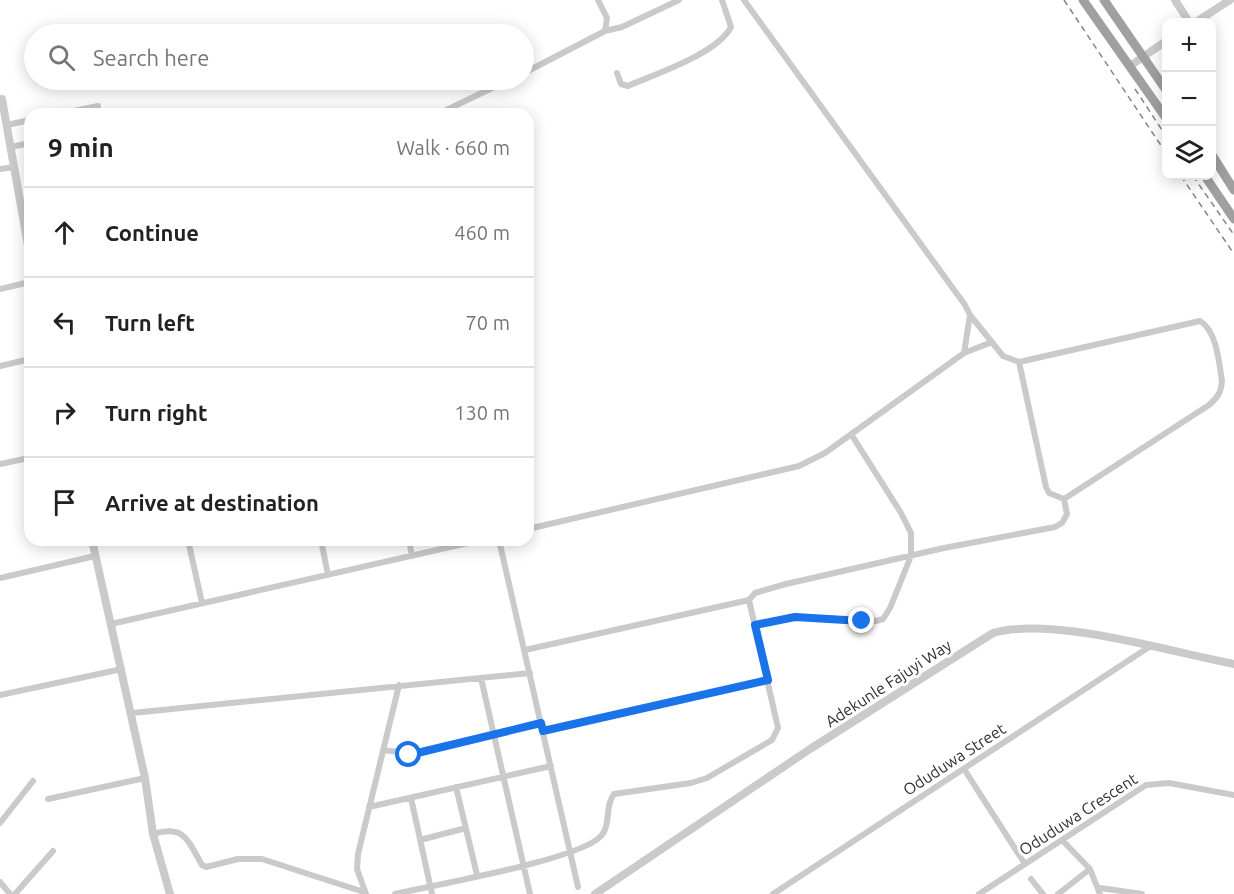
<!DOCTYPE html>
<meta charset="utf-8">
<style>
:root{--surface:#fff;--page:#f6f6f6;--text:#222;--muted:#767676;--line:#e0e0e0}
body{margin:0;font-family:Ubuntu,sans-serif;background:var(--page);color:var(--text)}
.controls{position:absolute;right:18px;top:18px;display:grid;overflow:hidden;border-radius:12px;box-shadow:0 3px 15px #0003}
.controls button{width:54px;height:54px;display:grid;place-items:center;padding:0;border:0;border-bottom:2px solid var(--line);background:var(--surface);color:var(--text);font:30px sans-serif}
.stop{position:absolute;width:18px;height:18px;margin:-14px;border:4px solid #1a73e8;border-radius:50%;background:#fff}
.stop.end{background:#1a73e8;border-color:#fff;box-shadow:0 2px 6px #0008}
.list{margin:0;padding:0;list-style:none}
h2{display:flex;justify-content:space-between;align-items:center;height:78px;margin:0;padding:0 24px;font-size:26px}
h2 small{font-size:20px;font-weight:400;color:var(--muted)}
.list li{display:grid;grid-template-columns:39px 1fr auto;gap:18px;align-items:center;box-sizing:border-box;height:90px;padding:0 24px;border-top:2px solid var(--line)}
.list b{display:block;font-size:22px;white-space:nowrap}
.list em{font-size:20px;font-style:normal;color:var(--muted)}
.icon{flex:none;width:33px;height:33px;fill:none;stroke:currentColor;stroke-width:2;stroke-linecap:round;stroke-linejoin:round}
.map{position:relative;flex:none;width:1234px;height:894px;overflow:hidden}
.search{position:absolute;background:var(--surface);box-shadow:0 3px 15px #0003;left:24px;top:24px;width:510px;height:66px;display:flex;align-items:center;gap:15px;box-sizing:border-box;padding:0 21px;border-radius:33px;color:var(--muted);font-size:22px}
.panel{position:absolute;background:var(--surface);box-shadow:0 3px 15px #0003;left:24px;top:108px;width:510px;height:438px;border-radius:18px}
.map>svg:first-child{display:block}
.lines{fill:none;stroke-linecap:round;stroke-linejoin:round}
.minor{stroke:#cacaca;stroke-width:6}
.tertiary{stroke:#cacaca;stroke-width:8}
.trunk{stroke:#a0a0a0;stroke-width:9}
.rail{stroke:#858585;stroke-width:1.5;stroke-dasharray:6 4.5;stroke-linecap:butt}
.route{stroke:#1a73e8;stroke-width:8}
.labels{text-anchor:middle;stroke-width:6;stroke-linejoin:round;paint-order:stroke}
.street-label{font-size:16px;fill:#303030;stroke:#fff}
</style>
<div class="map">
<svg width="1234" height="894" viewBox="0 0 1234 894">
<rect width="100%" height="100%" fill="#fff"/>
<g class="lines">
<path class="minor" d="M605,31l17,-4 57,-27
M524,73l81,-42 2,-13 -9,-18
M617,73l4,11 7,2c27,-12 89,-32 103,-59l-9,-27
M59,114l39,-8
M438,114l71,-34
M7,125l23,-5
M11,147l19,-4
M0,169l15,-2
M0,289l30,-7
M970,315l33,41 16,6 181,-41c17,10 19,42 22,60 -1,12 -5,17 -13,24l-145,94 -15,-6 -3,-6 -27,-125
M964,353l28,-11
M0,366l30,-7
M0,464l24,-5
M528,529l271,-63 26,-13 139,-100 6,-38 -5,-10 -221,-305
M188,540l14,63
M321,540l7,35
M409,540l3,16
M499,540l79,347
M0,578l95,-22
M111,624l370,-84
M755,625l40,-8 81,4 7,-2 7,-11 21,-52v-23l-10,-20 -50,-79
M525,650l224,-50 6,-7 31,-9 158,-36 111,-21 7,-4 5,-9 -3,-15
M481,678l49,216
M0,695l122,-26
M132,713l398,-40
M543,731l225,-51
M383,750l33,4 125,-31
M964,769l61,95
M456,787l21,88
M411,798l21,96
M48,799l97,-21
M369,807l182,-41
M0,823l33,-42
M153,834c32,-10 35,7 49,31l4,2 32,-8h24l102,33
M420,840l46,-12
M1062,840l28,29 10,25
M1031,879l12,15
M0,882l10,12
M1100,888l42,6
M15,894l38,-43
M366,894l-9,-25 1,-15 41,-169
M395,894c39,-9 182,-34 205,-57 12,-12 4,-30 14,-43l77,-11 16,-5 65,-38 6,-12 -29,-128
M773,894l376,-247
M979,894l167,-109 23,-2 65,12
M1058,894l32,-25"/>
<path class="tertiary" d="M1175,0l14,22
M1196,22l34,-22
M1130,66l36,-25
M2,99l28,158
M92,540l53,238 8,56 17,60
M595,894l215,-145 183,-116c60,-17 177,19 241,31"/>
<path class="trunk" d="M1083,0l83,118
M1104,0l62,90
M1212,155l22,35
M1205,176l29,43"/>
<path class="rail" d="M1064,0l102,153
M1135,89l31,47
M1181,176l53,78
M1193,176l41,59"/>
</g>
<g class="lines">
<path class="route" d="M409,755l132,-32 2,8 225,-51 -13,-55 40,-8 67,4"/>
</g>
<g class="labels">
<g class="street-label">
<text transform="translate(888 683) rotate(-33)" y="6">Adekunle Fajuyi Way</text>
<text transform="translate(954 759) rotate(-33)" y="6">Oduduwa Street</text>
<text transform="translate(1078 814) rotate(-33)" y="6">Oduduwa Crescent</text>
</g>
</g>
</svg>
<div class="controls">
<button>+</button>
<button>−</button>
<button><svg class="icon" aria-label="layers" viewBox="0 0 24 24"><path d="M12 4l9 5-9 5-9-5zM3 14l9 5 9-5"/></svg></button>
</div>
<div class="stop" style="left:409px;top:755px"></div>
<div class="stop end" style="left:862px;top:621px"></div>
<div class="search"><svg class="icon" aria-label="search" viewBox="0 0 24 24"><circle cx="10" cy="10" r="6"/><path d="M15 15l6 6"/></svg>Search here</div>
<section class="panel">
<h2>9 min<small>Walk · 660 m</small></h2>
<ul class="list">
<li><svg class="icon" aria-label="ahead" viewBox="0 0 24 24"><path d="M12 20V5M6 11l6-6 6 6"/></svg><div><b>Continue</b></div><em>460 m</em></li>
<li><svg class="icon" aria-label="left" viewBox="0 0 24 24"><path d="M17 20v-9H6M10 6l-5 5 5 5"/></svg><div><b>Turn left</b></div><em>70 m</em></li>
<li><svg class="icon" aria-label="right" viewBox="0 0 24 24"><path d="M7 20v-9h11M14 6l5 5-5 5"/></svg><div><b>Turn right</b></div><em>130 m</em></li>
<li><svg class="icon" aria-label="arrive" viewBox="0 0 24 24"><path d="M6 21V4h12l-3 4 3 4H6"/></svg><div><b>Arrive at destination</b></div></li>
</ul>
</section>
</div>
